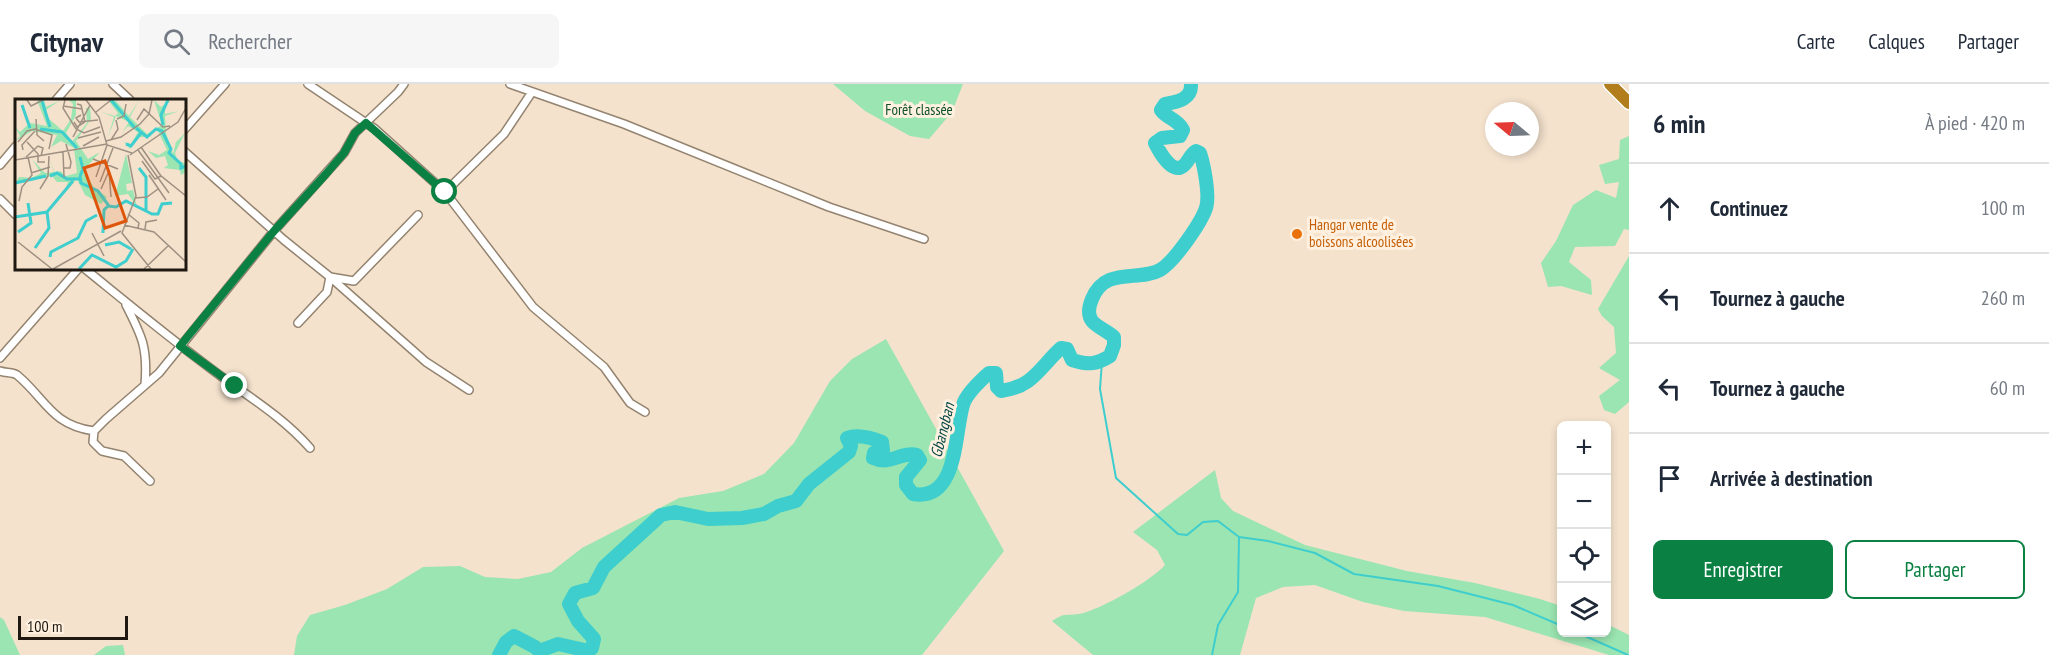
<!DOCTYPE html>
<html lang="fr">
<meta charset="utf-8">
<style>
:root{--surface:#fff;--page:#f6f6f7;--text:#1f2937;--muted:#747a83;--line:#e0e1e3;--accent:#0b8043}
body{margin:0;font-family:"PT Sans Narrow",sans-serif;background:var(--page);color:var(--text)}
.controls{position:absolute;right:18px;bottom:18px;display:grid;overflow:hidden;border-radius:9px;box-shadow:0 3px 9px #0003}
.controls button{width:54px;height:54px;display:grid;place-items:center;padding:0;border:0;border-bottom:2px solid var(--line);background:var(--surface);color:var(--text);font:30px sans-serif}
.compass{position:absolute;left:1485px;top:18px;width:54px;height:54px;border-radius:50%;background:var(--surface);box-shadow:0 3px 9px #0003;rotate:289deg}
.scale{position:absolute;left:18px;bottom:15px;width:110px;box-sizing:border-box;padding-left:6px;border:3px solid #1f1811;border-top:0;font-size:16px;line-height:21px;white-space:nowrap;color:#1f1811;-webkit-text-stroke:4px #fff0df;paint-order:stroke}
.stop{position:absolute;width:18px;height:18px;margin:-14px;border:4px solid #0b8043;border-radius:50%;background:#fff}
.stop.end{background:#0b8043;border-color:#fff;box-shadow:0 2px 6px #0008}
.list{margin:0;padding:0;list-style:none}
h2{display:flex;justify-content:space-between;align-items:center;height:78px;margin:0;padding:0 24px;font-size:26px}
h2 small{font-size:20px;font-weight:400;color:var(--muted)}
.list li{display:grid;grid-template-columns:39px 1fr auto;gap:18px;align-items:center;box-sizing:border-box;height:90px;padding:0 24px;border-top:2px solid var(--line)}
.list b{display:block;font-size:22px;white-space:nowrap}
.list em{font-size:20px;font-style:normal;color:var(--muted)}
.actions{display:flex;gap:12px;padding:18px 24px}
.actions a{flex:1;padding:14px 0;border:2px solid var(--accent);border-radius:9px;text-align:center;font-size:21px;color:var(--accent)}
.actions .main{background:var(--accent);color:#fff}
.icon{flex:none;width:33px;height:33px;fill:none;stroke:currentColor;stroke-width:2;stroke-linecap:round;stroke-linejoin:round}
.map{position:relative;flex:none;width:1629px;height:571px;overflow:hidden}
header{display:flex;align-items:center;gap:36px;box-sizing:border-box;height:84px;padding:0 30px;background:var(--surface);border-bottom:2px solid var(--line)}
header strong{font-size:28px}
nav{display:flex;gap:33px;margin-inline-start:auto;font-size:21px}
.search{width:420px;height:54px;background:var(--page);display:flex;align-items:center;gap:15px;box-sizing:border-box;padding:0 21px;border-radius:9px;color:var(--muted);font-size:22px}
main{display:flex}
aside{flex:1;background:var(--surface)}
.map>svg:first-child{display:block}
.green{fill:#9ae5b1}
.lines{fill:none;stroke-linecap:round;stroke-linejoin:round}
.stream{stroke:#3ecece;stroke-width:2}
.river{stroke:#3ecece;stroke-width:14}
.street-casing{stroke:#93836f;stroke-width:10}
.highway-casing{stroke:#fff;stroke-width:15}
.street{stroke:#fff;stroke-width:7}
.highway{stroke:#b27e1d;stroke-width:12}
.route{stroke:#0b8043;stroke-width:8}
.food-dot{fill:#e8710a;stroke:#fff0df;stroke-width:2}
.labels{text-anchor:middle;stroke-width:6;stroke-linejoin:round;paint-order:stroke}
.park-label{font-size:15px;fill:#0e502b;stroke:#fff0df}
.food-label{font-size:15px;fill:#c56008;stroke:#fff0df;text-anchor:start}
.water-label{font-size:16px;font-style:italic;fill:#054747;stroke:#fff0df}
.inset-river{fill:none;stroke:#3ecece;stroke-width:3}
.inset-road{fill:none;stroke:#9f9182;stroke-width:1.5}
.view{fill:#de560c;fill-opacity:0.15;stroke:#de560c;stroke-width:3}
.inset-edge{fill:none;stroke:#1f1811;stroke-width:3}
</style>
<header>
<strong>Citynav</strong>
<div class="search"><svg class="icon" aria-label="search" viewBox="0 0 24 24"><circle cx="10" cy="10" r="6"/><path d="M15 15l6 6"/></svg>Rechercher</div>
<nav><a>Carte</a><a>Calques</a><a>Partager</a></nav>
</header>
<main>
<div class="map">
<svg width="1629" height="571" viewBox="0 0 1629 571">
<rect width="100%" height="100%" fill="#f4e2cd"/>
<path class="green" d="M833,0h130l-11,28 -23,27 -19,-3 -45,-25z
M1629,52v94l-5,-1 -9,17 -40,1 -6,15 22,18 1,15 -31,-9 -13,1 -7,-24 15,-22 17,-36 23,-15 20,8 3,-16 -14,2 -6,-19 20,-6 1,-19z
M1629,172v146l-14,12 -11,-4 -5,-14 21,-16 -21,-12 17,-15 -2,-26 -12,-11 -4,-7z
M886,255l118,212 -82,104h-628l3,-19 13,-21 35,-10 42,-16 36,-22 37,-1 25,11 33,2 33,-7 31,-24 97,-50 44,-7 41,-17 30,-31 36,-62 22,-22z
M1215,386l6,28 12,13 72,34 102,26 68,12 65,16 21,7 1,26h44l1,-8 22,11v20h-20l-124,-38 -81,-6 -41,-9 -48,-17 -32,2 -27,11 -16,57h-147l-41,-34c14,-9 13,-5 27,-7 21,-4 72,-33 86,-49l-8,-15 -24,-18z
M0,533l4,3 16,35h-20z
M123,561l2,10h-31l12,-9z"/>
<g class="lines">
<path class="stream" d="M1102,277l-2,28 16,89 62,56 9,1 16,-13 15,-1 21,16 29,4 47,12 39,21 84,12 75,19 49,21
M1576,548l52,23
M1212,571l6,-30 20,-33 1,-54"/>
<path class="river" d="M499,571l7,-13 8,-6 21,11 4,4 19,-7 31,7 3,-3 2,-9 -16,-18 -9,-17 6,-11 18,-5 11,-21 57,-52 14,-3 33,7 34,-1 22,-4 14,-8 18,-5 13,-17 40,-32 2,-6 -4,-8c10,-4 25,0 35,4l1,8 -9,3 -1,5c17,8 28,-7 44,-3l3,5 -14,17v8l7,9c47,8 41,-66 51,-92 5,-11 16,-21 25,-29h7l1,14 4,4c32,-4 39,-24 60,-43l6,1 5,11c15,5 24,5 38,-4l4,-11v-8c-7,-6 -17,-10 -22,-16 -5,-7 -3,-15 0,-22 13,-33 46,-17 68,-29 14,-8 41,-47 46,-62 4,-12 -2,-43 -6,-55l-4,-2c-7,4 -7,11 -13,15 -11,9 -24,-15 -28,-23l7,-5 18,-2 3,-6c-6,-12 -16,-11 -22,-20l4,-6c13,-2 27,-5 26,-20"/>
<defs>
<path id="street" d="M113,0l17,16
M308,0l67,45 70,63 88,115 71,60 26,36 15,9
M510,0l114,40 205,83 95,32
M56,16l14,-16
M184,46l41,-46
M184,67l100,89 46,37 96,85 43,28
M0,81l16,-19
M445,108l59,-58 28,-42
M0,115l16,16
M84,184c42,34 83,68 126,100 34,26 71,47 100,80
M126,221c16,31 22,43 19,80
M298,239l29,-31 3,-15 24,4 64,-66
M0,274l79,-90
M0,287c5,2 13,1 17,4 29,24 34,50 77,56
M150,397l-26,-25 -22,-5 -9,-9 1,-11 12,-12 53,-46 115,-142 70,-78 11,-20 43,-41 6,-8"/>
<path id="highway" d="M1610,0l19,19"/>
</defs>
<use href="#street" class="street-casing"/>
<use href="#highway" class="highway-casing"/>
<use href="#street" class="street"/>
<use href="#highway" class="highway"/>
</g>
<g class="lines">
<path class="route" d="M235,302l-55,-40 94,-115 52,-57 18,-21 11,-20 11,-10 79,69"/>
</g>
<circle class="food-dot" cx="1297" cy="150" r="6"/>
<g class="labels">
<g class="park-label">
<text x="919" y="31">Forêt classée</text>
</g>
<g class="food-label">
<text x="1309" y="146">Hangar vente de<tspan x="1309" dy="17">boissons alcoolisées</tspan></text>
</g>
<g class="water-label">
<text transform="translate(942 346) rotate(-76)" y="6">Gbangban</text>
</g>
</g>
<g transform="translate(15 15)">
<rect width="171" height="171" fill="#f4e2cd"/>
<path d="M22,1h7l2,7 13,-6 -13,9 2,8 15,13 8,-12 2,-15 -4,-4h7v15l-10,18 6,9 15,-19 -1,-15h4l1,11 -15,22 12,18 12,-7 -16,18 10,18 13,9 -6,7 -16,-9 -6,5 6,-5 -8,-16 -13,13 4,-10h-11l-5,-6 -37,8 4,-7 13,1 9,-5 -9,-14 13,14 9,-1 -4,-12 5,13 5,-2 6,5 11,-3 -3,-25 -13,-7 -10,6 6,-12 -25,-4 -17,10 5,-5 -5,-9 5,5 10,-9 17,3zM93,1h7l14,16 10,-16 -9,17 17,17 15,-9 -8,-25 7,7 10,-7 -6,5v9l14,-3 -14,5 1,17 7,21 3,-12 9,-9 -10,20 3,9 8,1v9l-5,3 -1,-5 -16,-2 4,-3 -3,-9 -9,2 -8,-7 11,4 8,-5 -10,-21 -9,8h-10l-8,12 -6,-7 7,2 7,-12 -10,-6 -6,7 7,-11 -13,-6 -8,21 6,-20 -13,-5 14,4 3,-3zM111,55l6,29 -6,1 1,7 6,-1 4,17 -9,-13 -13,2z" fill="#9ae5b1"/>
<path class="inset-river" d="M96,1l24,28M27,2l8,26M7,6l8,23M148,26l-2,-10 7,-15M121,29l11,9 9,-8 6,2 9,18 -2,4 12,11v4l5,-2M25,30l22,3 15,16M111,45l5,2 10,-13M124,69l7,9v33M35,77l7,-3 10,6h13M65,77l3,-7 -3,-12M65,77l1,7 17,8 11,15 7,1 10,-6 26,13h6l4,-10 10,-1M0,84l31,-7M0,118l32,-5 26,-31M3,133l13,-9 -3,-20M88,134l1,-23 5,-5M90,146l14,-3 12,7M20,149l14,-20 -2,-16M35,158l1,-5 27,-14 8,-17 11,-6M64,170l13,-14 24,12 10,-6 7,-12"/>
<path class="inset-road" d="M12,1l4,6 12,-6M50,1l-2,8 13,21 8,4 16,-6M71,1l13,17 8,28 25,8M48,7l19,3M81,13l15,-12M66,16l-5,3 3,4 19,-2M21,20l1,16 7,6M102,20l7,-3 2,-12M122,21l7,-11 19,18 7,-1M59,23l3,5 8,-5 -4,-17 -4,-1M58,38l17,-32M63,39l23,-6M96,41l7,-11 -2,-9M91,42l15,-4 19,-13 9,-10 3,-14M3,43l9,-11 8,-2 17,6 -3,14M12,43l11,12v8h7M68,47l16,-9M126,48l20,29M8,51l-1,-5 13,-14M123,51l31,43M48,53l1,25M113,56l8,41 -14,37 29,36M115,56l48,-33 8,-14M11,58l12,-11 5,2 -2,8M78,60l25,10M0,61l92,-16M127,62l13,18 6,-3 25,20M49,69h6l1,-6 -5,-18M94,72l2,26M16,74l19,-6M134,76l17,25M81,78l11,-32M85,83l13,-34M25,90l8,-13 1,-20M86,90l8,-18M120,99l12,-1 11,-8M4,102l3,-14 10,-12 -4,-18M113,115l11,9 -1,5M109,126l30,7 32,30M130,130l1,-7 11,-2M77,134l12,23M3,143l34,27M38,170l68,-38M129,170l25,-24"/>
<path class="view" d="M90,62l21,60 -21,7 -21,-60z"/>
<rect width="171" height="171" class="inset-edge"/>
</g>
</svg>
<div class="controls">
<button>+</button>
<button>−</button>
<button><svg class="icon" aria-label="locate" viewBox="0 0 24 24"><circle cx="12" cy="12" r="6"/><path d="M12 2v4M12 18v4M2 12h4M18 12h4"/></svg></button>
<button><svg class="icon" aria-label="layers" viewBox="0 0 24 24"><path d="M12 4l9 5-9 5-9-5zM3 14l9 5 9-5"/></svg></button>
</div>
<svg class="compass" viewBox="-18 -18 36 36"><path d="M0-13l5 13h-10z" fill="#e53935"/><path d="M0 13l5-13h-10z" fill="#747a83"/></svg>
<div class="scale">100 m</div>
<div class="stop" style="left:445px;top:108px"></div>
<div class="stop end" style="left:235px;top:302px"></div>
</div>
<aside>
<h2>6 min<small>À pied · 420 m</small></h2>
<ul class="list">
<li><svg class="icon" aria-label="ahead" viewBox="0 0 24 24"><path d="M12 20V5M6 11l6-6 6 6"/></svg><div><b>Continuez</b></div><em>100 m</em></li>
<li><svg class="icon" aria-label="left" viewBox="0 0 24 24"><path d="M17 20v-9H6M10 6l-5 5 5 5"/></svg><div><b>Tournez à gauche</b></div><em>260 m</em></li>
<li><svg class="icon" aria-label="left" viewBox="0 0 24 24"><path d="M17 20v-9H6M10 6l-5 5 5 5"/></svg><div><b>Tournez à gauche</b></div><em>60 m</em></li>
<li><svg class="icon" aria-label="arrive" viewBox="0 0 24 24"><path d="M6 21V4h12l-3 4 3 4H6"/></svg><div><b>Arrivée à destination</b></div></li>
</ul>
<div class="actions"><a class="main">Enregistrer</a><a>Partager</a></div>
</aside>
</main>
